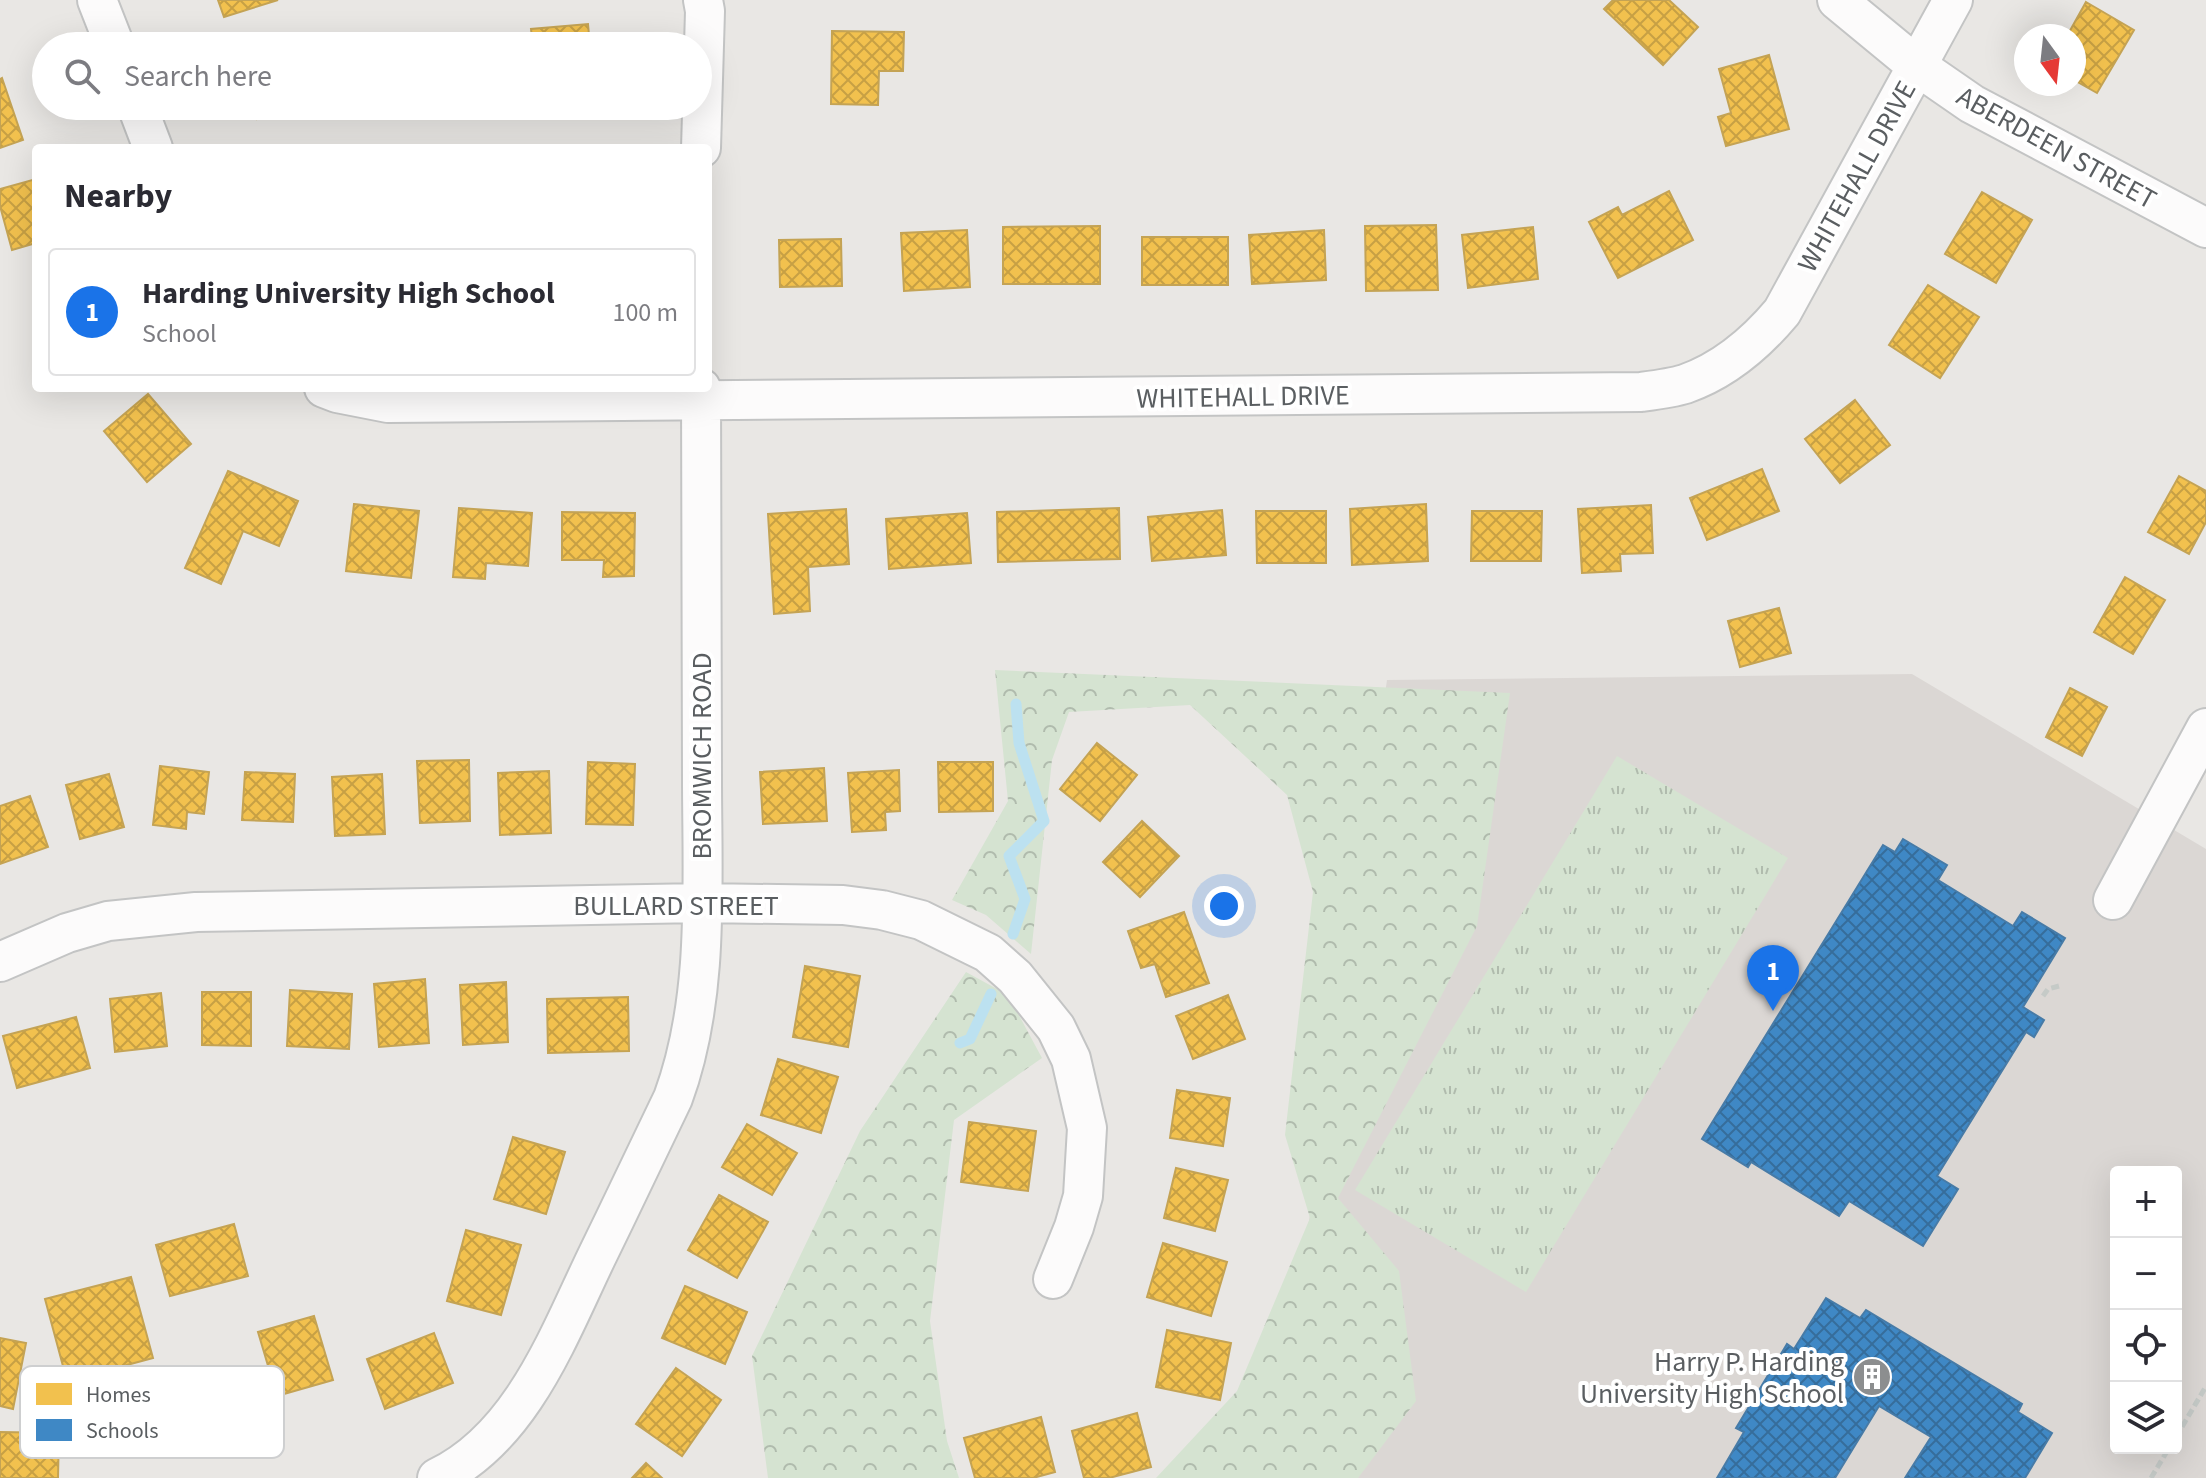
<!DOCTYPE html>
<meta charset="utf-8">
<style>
:root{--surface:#fff;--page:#f2f2f3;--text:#2b2b33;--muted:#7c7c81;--line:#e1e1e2;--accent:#1a73e8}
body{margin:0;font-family:"Source Sans 3",sans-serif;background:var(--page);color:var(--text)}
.controls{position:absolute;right:24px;bottom:24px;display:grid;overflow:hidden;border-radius:8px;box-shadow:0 8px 32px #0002}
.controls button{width:72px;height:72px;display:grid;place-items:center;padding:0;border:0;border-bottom:2px solid var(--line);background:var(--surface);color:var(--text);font:40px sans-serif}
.compass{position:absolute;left:2014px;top:24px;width:72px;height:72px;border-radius:50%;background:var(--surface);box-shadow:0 8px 32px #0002;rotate:165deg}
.you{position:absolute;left:1224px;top:906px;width:28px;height:28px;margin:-20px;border:6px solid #fff;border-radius:50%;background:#1a73e8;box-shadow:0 0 0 12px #1a73e833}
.badge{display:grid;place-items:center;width:52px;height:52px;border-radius:50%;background:var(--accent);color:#fff;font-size:26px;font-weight:700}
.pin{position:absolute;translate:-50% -66px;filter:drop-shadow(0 2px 4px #0008)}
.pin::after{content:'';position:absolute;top:42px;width:28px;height:24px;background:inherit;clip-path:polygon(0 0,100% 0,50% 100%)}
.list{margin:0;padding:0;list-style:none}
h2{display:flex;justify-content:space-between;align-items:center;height:104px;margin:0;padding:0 32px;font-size:34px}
h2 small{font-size:26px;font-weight:400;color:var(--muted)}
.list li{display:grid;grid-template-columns:52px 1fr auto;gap:24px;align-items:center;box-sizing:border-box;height:128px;margin:0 16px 16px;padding:0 16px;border:2px solid var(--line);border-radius:8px}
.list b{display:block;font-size:30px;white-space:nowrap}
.list p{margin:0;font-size:26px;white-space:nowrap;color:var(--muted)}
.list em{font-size:26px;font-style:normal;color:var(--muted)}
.icon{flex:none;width:44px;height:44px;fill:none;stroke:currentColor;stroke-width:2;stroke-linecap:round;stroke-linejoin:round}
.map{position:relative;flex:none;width:2206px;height:1478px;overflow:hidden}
.search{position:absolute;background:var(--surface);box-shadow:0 8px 32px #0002;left:32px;top:32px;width:680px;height:88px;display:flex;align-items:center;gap:20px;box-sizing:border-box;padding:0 28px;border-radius:44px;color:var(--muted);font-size:30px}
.panel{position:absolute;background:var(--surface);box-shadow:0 8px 32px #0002;left:32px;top:144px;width:680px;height:248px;border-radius:8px}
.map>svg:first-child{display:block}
.education{fill:#dbd7d4;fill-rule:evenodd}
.forest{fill:url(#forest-crowns)}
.park{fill:url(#park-tufts)}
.homes{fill:url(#homes-cross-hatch);stroke:#c4a354;stroke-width:2}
.schools{fill:url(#schools-cross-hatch);stroke:#477ba7;stroke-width:2}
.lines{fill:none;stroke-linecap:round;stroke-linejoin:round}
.stream{stroke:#bce1f0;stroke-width:11}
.minor-casing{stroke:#c3c4c4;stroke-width:42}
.path{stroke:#c5cac7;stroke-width:5;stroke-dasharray:8 4;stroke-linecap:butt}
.minor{stroke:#fcfbfb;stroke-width:38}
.labels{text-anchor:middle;stroke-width:8;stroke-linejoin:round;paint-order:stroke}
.street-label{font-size:28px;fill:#5a5e61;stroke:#fff}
.poi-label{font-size:28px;fill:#5a5e61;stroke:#fff;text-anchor:end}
.key{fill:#fff;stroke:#cecfd0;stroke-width:2}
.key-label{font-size:22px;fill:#5a5e61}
</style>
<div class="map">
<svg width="2206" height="1478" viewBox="0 0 2206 1478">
<defs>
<pattern id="forest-crowns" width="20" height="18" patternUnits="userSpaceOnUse" patternTransform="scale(2)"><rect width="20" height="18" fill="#d5e3d1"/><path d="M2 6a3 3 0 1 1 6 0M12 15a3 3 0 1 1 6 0" fill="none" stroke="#b0bbad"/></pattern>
<pattern id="park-tufts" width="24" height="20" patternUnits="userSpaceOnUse" patternTransform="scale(2)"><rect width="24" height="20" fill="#d5e3d1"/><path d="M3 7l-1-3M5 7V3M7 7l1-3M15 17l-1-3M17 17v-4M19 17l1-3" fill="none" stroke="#b0bbad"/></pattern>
<pattern id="homes-cross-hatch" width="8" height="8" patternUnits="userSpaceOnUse" patternTransform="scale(2)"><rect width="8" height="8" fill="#f2c14e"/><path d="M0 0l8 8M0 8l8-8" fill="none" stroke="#c7a044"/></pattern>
<pattern id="schools-cross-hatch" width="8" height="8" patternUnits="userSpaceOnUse" patternTransform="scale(2)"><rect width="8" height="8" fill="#3f88c5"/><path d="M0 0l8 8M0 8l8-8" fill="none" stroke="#366d9b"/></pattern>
</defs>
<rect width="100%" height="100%" fill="#e9e7e4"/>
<path class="education" d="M1912,674l294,175v629h-934l115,-798zM2116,1172h60v276h-60z"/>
<path class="forest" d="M995,670l515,23 -33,233 -139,272 61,73 17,130 -58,77h-202l81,-87 73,-173 -25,-83 28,-243 -26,-97 -97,-90 -121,7 -17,48 -21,194 -45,-39 -34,-15 56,-99z
M966,972l42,23 34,63 -88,62 -24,201 17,120 12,37h-191l-16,-122 108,-225z"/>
<path class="park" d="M1617,756l171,102 -262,434 -171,-102z"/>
<path class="homes" d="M218,0h60l-54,17z
M1613,0h56l29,27 -35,38 -59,-56z
M2086,2l48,28 -37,63 -23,-13v-44h-7z
M588,24l2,22h-57l-2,-17z
M832,31l72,1 -1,39h-24l-1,34 -47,-1z
M281,34l3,12h-47v-1z
M1769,55l20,74 -63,17 -8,-29 13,-4 -12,-44z
M2,78l21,62 -23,8v-69z
M254,106h47v1l-44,12z
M36,179v64l-24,7 -12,-44v-17z
M1669,191l24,49 -75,38 -29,-56 29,-15 4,8z
M1982,192l50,28 -36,63 -51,-29z
M1436,225l2,65 -72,1 -1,-65z
M1100,226v58h-97v-57z
M1533,227l5,52 -70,9 -6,-53z
M967,230l3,57 -66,4 -3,-58z
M1324,230l2,50 -74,4 -3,-49z
M1142,237h86v48h-86z
M841,239l1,47 -62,1 -1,-47z
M1928,285l51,32 -39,61 -51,-33z
M148,394l43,50 -44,38 -43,-51z
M1855,400l35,45 -50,38 -35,-44z
M1762,469l17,42 -72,29 -17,-42z
M228,471l70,30 -19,45 -36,-15 -22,53 -36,-16z
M2179,476l27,15v31l-17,32 -41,-22z
M354,504l65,7 -8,67 -65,-7z
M1426,504l2,57 -76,4 -2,-56z
M1651,505l2,48 -33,1 1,17 -39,2 -4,-64z
M459,508l73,5 -4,53 -42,-3 -1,16 -32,-2z
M1119,508l1,51 -122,3 -1,-50z
M846,509l3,55 -41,3 2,44 -36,3 -6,-100z
M1222,510l4,45 -74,6 -4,-44z
M1256,511h70v52h-69z
M1472,511h70l-1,50h-70z
M562,512l73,1 -1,63 -31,1 1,-17h-42z
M967,513l4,50 -82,6 -3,-50z
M2125,577l40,23 -32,54 -39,-22z
M1779,608l12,45 -51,14 -12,-46z
M2070,688l37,19 -25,49 -36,-19z
M1097,743l40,32 -37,46 -40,-32z
M469,760l1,61 -50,2 -3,-62z
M588,762l47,2 -2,61 -47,-1z
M938,762h55v49l-54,1z
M160,766l49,6 -5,42 -17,-2 -1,17 -33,-4z
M824,768l3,53 -64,3 -3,-52z
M899,770l1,41 -15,1 1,18 -34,2 -4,-59z
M549,771l2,62 -51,2 -2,-62z
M245,772l50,2 -2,48 -51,-2z
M109,774l15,53 -44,12 -14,-54z
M382,774l3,60 -50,2 -3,-59z
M30,796l18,51 -48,17v-58z
M1142,821l37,35 -39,41 -37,-35z
M1184,912l25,71 -43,14 -11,-33 -14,4 -13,-37z
M805,966l55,10 -12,71 -55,-10z
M425,979l4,64 -50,4 -5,-63z
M506,982l2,60 -45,3 -3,-60z
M290,990l62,4 -3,55 -62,-3z
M202,992h49v54l-49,-1z
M161,993l6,53 -52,6 -5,-53z
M1228,995l17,44 -52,20 -17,-43z
M628,997l1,54 -81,2 -1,-54z
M76,1017l14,51 -73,20 -14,-52z
M778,1059l60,18 -17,56 -60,-18z
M1177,1090l53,8 -7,48 -53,-8z
M969,1122l67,9 -8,60 -67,-9z
M747,1124l50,29 -25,42 -50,-28z
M513,1137l52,15 -19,62 -52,-15z
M1176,1168l52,12 -13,51 -51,-13z
M719,1195l49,27 -31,56 -49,-28z
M234,1224l14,52 -78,20 -14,-51z
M466,1230l55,15 -20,70 -54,-14z
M1163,1243l64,19 -16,54 -64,-19z
M131,1277l22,81 -86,23 -22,-82z
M685,1286l62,26 -22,52 -63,-26z
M314,1316l19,64 -56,16 -19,-64z
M1167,1330l64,13 -11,57 -64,-13z
M434,1333l19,50 -68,26 -18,-50z
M0,1338l26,5 -13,66 -13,-3z
M676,1368l45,32 -39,56 -46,-32z
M1137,1413l14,54 -42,11h-25l-12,-47z
M1041,1417l14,55 -22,6h-58l-11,-40z
M0,1432l59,1 -1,45h-58z
M646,1463l16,15h-30z"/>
<path class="schools" d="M1903,839l44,26 -9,15 75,46 9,-14 43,26 -42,69 21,13 -10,17 -8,-5 -89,144 21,13 -35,57 -74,-45 -10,15 -88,-54 -3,5 -46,-28 181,-294 12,7z
M1826,1298l34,20 6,-8 156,94 -4,8 34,21 -27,45h-120l26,-41 -52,-31 -44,72h-118l27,-46 -8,-4 51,-84 7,5z"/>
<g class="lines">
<path class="stream" d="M1013,934l12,-35 -16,-43 35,-35 -25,-78 -3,-39
M960,1043l10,-4 21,-45"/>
<defs>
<path id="minor" d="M97,0l18,46
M1837,0l80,66 55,38 234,124
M137,106l16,42
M701,148l4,-137 -2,-11
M324,388l13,5 51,10 1253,-11c15,-2 31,-4 44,-8 40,-14 71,-41 97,-72l171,-312
M2113,900l93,-172
M0,962l67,-29 41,-12 88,-9 506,-9 141,2 39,5 39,10 67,33 27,24 41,51 15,31 16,69 -4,68 -9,31 -21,52
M437,1478c84,-40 121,-141 159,-220 26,-53 51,-106 77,-160 37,-100 29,-214 29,-320 -1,-130 -1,-260 -1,-390"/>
</defs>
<use href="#minor" class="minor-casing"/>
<path class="path" d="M2043,996l5,-7 11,-3
M2176,1437l29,-49
M2151,1478l18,-30"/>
<use href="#minor" class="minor"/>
</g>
<defs>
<symbol id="building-disc" viewBox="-11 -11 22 22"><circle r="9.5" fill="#8c8e8f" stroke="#fff"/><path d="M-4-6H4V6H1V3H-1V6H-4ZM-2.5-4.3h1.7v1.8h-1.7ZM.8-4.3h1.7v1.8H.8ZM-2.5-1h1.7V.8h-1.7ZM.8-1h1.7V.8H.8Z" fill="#fff"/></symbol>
</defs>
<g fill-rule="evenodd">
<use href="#building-disc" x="1850" y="1355" width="44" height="44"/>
</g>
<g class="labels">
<g class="street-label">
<text transform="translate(2057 147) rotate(29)" y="10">ABERDEEN STREET</text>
<text transform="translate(1856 176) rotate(-61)" y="10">WHITEHALL DRIVE</text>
<text transform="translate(1243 396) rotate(-1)" y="10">WHITEHALL DRIVE</text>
<text transform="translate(701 756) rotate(-90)" y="10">BROMWICH ROAD</text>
<text x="676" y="915">BULLARD STREET</text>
</g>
<g class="poi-label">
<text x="1844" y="1371">Harry P. Harding<tspan x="1844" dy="32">University High School</tspan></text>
</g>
</g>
<rect x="20" y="1366" width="264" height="92" rx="12" class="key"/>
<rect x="36" y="1383" width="36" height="22" fill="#f2c14e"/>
<rect x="36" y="1419" width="36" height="22" fill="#3f88c5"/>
<g class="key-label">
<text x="86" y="1402">Homes</text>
<text x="86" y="1438">Schools</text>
</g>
</svg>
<div class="controls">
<button>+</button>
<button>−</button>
<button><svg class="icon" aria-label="locate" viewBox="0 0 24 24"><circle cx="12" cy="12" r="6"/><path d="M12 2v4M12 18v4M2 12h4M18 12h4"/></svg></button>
<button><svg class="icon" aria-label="layers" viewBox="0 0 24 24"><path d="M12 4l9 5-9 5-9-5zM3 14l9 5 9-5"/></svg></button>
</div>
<svg class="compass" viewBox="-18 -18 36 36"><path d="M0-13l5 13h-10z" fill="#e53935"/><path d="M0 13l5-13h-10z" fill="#7c7c81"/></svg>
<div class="you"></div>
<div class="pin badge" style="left:1773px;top:1011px">1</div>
<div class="search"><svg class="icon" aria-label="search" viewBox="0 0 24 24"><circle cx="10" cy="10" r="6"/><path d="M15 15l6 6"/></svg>Search here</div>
<section class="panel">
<h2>Nearby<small></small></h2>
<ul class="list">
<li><span class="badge">1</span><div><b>Harding University High School</b><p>School</p></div><em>100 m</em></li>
</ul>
</section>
</div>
